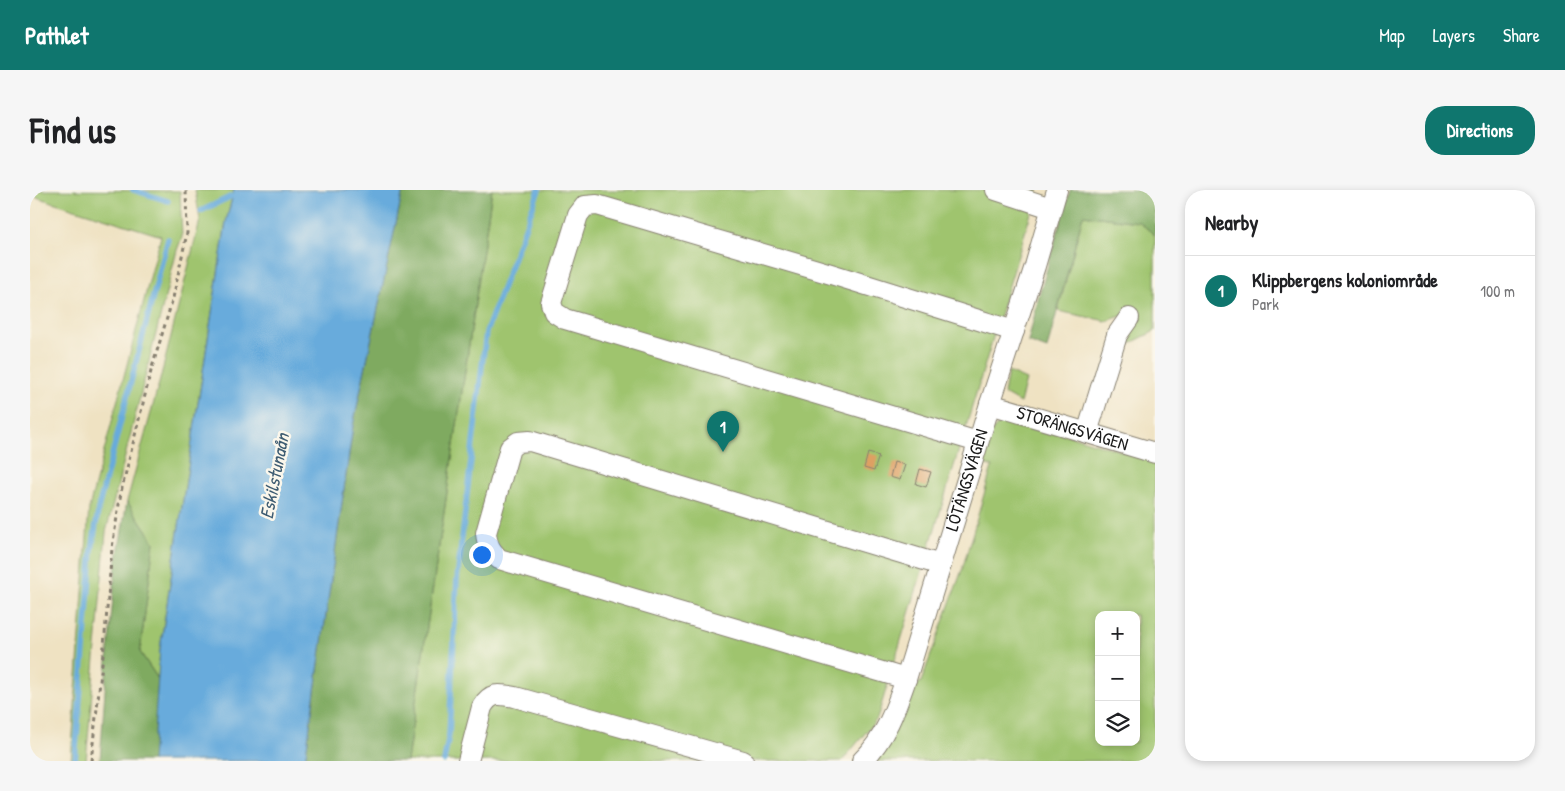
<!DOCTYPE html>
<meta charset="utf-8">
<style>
:root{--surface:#fff;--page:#f6f6f6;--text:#202124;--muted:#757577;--line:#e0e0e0;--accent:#0f766e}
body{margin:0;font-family:"Patrick Hand",sans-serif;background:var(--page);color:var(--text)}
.controls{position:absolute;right:15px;bottom:15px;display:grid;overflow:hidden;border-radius:10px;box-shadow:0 2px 8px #0003}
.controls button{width:45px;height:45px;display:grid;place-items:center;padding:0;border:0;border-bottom:1px solid var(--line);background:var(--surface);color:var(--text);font:25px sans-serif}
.you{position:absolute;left:451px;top:364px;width:18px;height:18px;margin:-12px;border:4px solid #fff;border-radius:50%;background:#1a73e8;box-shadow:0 0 0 8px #1a73e833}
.badge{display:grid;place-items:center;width:32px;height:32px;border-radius:50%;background:var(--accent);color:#fff;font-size:16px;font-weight:700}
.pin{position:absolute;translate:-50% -41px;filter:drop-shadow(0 1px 2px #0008)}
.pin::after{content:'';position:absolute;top:26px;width:18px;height:15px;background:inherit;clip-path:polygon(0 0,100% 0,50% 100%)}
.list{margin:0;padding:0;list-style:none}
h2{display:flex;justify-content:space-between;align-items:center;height:65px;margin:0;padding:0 20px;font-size:21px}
h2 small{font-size:16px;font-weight:400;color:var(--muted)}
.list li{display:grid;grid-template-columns:32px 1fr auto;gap:15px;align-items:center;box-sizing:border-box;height:70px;padding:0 20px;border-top:1px solid var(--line)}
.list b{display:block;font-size:19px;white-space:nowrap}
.list p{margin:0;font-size:16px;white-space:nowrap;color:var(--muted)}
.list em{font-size:16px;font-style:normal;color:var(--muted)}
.icon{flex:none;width:28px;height:28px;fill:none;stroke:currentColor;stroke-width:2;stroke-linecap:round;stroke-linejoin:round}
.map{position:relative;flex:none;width:1125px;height:571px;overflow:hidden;border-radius:20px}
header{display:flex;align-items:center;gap:30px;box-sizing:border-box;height:70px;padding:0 25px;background:var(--accent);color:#fff}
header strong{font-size:24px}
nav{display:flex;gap:28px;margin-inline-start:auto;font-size:18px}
.intro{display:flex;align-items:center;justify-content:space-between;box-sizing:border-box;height:120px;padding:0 30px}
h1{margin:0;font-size:35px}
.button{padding:12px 22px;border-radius:20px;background:var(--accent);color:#fff;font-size:18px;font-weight:700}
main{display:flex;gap:30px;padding:0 30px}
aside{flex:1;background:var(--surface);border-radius:20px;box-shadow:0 2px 8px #0003}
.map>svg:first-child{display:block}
.green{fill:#9fc46e;stroke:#5e7045;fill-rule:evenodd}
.forest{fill:#7faa61;stroke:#4e633e}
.water{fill:#67abdc;stroke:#42647c}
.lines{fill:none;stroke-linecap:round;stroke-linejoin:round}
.stream{stroke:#67abdc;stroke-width:5.5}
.building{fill:#dea063}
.minor-casing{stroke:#867f6f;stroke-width:22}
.path{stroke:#867f6f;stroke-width:3;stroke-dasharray:4 4;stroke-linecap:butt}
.minor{stroke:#fff;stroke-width:20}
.labels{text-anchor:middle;stroke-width:5;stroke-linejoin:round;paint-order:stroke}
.street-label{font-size:18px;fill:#1c1c1c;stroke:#fbf7ec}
.water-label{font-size:19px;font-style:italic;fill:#3e5c72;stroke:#fbf7ec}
</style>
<header>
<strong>Pathlet</strong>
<nav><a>Map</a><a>Layers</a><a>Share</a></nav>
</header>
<div class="intro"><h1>Find us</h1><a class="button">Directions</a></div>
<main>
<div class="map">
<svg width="1125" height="571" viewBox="0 0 1125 571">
<rect width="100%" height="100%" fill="#fbf7ec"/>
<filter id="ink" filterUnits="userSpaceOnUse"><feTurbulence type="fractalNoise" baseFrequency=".02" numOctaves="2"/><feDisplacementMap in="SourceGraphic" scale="10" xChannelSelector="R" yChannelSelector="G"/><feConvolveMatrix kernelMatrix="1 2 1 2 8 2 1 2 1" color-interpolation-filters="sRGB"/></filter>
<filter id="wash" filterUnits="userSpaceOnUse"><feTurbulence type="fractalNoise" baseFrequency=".0096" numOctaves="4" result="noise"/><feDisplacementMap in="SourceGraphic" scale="20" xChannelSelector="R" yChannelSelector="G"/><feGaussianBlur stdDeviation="1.12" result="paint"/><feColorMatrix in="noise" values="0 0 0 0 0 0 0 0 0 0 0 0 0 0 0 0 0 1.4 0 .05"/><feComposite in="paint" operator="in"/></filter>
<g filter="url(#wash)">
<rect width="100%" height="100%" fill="#efe2c2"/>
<path class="green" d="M0,0l150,1 2,46 -5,13 -71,282 -20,229h-15l18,-253 72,-272 -131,-41z
M165,0h39l-8,32 -66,427 -2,30 -18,-27 14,-110 -27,-41 34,-125 39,-156z
M462,0h546l-161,529 -35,42h-435z
M1053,25l56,7 16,13v96l-26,13 8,-33 -31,10 -48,-10z
M978,182l18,8 -6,23 -16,-9z
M973,230l17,1 135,40v300h-283l33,-68 16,-11 41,-112 30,-103 -15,-6 10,-26zM1069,425h37v127h-37z"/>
<path class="forest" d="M373,0h89l-85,571h-102l48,-335z
M1040,0h85v45l-16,-13 -56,-7 -36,134 -19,-7 11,-46z
M97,311l27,41 -14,110 18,27 -5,82h-53l7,-99 9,-97z"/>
<path class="water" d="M204,0h169l-50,236 -48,335h-153l8,-112 66,-427z"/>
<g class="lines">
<path class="stream" d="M103,0l35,11
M171,21l31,-15
M45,571l17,-211 7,-45 69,-266
M414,571l5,-27 8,-154 29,-248 53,-142"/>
</g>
<g id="blocks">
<path class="building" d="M838,263l11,3 -5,15 -10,-3z
M864,272l11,3 -5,15 -10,-3z
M890,279l11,3 -5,15 -10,-3z"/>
</g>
</g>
<g filter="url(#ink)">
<use href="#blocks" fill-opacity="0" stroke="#867f6f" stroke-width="1"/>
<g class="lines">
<defs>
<g id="minor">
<path d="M966,0l55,18"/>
<path id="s1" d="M960,214l165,49"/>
<path d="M1057,243l30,-98 12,-17"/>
<path d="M948,252l-413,-123 -11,-7 -3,-9 27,-88 7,-9 12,-1 234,69 183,57"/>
<path d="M876,489l-407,-120c-8,-8 -12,-14 -13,-26l24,-85 8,-6 12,-1 411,124"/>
<path d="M438,571l14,-54c9,-15 17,-13 33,-10l228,64"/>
<path id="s2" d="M832,571c23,-22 34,-53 44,-82l84,-275 45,-138 22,-76"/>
</g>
</defs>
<use href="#minor" class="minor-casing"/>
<path class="path" d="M61,571l13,-115 8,-98 9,-56 30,-121 22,-73 14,-65 -1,-43"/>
<use href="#minor" class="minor"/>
</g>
</g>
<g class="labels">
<g class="street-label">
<text dy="6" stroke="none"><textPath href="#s1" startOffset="86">STORÄNGSVÄGEN</textPath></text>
<text dy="6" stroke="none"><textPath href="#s2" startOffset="302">LÖTÄNGSVÄGEN</textPath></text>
</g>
<g class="water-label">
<text transform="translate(244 286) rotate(-79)" y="7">Eskilstunaån</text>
</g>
</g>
</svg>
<div class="controls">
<button>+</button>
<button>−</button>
<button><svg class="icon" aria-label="layers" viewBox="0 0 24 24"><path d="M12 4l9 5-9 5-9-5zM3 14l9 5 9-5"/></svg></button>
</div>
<div class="you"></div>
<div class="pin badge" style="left:693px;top:262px">1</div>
</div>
<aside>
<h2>Nearby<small></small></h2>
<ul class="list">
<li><span class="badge">1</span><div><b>Klippbergens koloniområde</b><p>Park</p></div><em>100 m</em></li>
</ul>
</aside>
</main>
